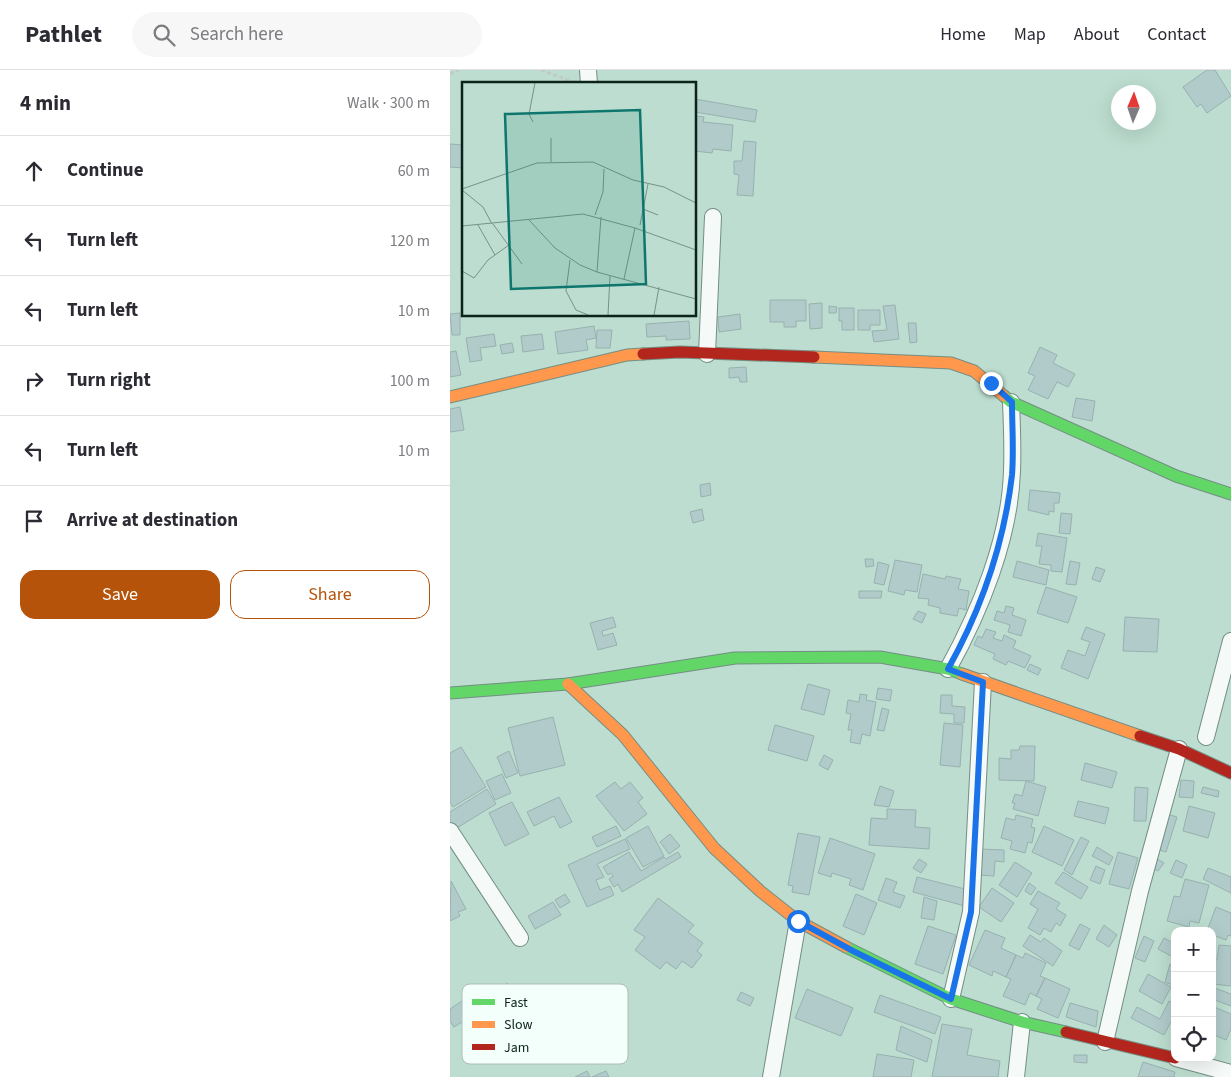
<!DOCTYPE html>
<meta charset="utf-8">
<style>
:root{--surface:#fff;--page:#f7f7f7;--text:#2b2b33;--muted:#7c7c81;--line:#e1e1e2;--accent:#b45309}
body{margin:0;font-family:"Source Sans 3",sans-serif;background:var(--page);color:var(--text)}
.controls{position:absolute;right:15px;bottom:15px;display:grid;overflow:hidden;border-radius:10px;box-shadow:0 5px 20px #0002}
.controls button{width:45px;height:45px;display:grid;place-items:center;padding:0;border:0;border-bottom:1px solid var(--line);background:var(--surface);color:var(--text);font:25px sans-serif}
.compass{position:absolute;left:661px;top:15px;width:45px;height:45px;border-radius:50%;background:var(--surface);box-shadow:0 5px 20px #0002;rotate:2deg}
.stop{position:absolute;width:15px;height:15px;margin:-11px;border:4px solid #1a73e8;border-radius:50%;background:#fff}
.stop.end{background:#1a73e8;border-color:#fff;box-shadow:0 1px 5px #0008}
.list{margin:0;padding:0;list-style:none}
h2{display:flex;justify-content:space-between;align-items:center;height:65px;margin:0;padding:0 20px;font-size:21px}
h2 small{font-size:16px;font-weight:400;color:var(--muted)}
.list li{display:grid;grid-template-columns:32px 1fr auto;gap:15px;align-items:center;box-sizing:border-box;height:70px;padding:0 20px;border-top:1px solid var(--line)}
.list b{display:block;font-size:19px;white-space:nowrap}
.list em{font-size:16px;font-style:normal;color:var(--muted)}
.actions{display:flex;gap:10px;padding:15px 20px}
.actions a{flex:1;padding:11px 0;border:1px solid var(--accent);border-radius:15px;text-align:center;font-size:18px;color:var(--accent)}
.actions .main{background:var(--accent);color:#fff}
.icon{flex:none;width:28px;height:28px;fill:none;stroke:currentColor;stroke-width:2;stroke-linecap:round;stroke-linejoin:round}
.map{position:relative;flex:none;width:781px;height:1007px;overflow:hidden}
header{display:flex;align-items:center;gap:30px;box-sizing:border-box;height:70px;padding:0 25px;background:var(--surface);border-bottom:1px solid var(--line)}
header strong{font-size:24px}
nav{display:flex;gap:28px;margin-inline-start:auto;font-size:18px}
.search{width:350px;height:45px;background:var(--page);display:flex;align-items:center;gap:12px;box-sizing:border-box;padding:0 18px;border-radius:28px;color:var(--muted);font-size:19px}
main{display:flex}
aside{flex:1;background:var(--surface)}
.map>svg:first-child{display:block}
.building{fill:#b1cbca;stroke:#98b1b0}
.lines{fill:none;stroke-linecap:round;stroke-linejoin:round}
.street-casing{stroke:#748e84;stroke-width:18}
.fast-casing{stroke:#748e84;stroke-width:13}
.slow-casing{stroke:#748e84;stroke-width:13}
.jam-casing{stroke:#748e84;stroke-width:13}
.path{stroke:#c0cac6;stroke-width:3;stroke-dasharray:4 2.5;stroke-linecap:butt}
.street{stroke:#f5faf8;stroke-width:16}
.fast{stroke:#63d668;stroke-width:11}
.slow{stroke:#ff974d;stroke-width:11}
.jam{stroke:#b3261e;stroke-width:11}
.route{stroke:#1a73e8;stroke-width:6}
.inset-road{fill:none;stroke:#769387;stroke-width:1}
.view{fill:#0f766e;fill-opacity:0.15;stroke:#0f766e;stroke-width:2.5}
.inset-edge{fill:none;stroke:#0c231b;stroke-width:2.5}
.key{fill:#f3fffa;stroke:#aebdb7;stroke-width:1}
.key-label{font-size:14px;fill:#0c231b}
</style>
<header>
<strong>Pathlet</strong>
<div class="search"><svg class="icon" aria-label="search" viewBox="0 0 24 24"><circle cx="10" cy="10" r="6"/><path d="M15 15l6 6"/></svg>Search here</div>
<nav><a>Home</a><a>Map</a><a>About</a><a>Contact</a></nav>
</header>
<main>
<aside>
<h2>4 min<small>Walk · 300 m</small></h2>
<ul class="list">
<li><svg class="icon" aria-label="ahead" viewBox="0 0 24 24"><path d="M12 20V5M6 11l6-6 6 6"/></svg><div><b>Continue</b></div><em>60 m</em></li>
<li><svg class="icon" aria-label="left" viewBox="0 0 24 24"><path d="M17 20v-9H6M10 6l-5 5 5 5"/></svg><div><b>Turn left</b></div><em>120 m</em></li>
<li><svg class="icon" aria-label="left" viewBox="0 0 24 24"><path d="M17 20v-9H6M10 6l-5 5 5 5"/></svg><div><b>Turn left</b></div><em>10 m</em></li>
<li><svg class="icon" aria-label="right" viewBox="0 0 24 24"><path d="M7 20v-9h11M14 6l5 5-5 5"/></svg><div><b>Turn right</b></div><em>100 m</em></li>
<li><svg class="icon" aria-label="left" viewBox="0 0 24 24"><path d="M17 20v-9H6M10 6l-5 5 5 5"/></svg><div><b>Turn left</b></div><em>10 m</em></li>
<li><svg class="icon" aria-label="arrive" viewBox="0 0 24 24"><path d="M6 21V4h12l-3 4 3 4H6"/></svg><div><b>Arrive at destination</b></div></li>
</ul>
<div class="actions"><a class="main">Save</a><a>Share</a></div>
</aside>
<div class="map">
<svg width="781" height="1007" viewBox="0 0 781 1007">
<rect width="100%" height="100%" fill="#bcddcf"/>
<path class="building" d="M757,0h8l16,26 -24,17 -6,-9 -4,3 -14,-20z
M245,29l62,11 -2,12 -60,-10z
M245,46l9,1 -1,5 30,3 -2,26 -18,-2 -1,4 -17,-2z
M294,71l12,1 -3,54 -16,-1 2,-20 -5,-1v-13h8z
M0,74l14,1v23l-14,-1z
M320,230h36v21h-10v6h-12v-5h-14z
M372,233v25l-12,1 -1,-25z
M445,235l4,34 -25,3 -2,-11 15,-1 -4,-24z
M379,236l8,1 -1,6h-7z
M389,238h15v22h-12v-9h-3z
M408,240h22v15h-10v5h-12z
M10,243v22h-8l-2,-21z
M290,244l1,15 -22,3 -1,-15z
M239,251l1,18 -24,1v-4l-19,1 -1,-13z
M458,253h8l1,19 -7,1z
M144,256l2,12 -10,2 2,10 -30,4 -3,-22z
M147,260h15l-2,18h-14z
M44,264l2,12 -16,2 2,12 -12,2 -4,-24z
M92,264l2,15 -21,3 -2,-16z
M62,273l2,9 -12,2 -2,-9z
M590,277l17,8 -4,8 22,11 -7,13 -11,-5 -9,17 -20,-9 7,-14 -7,-3z
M6,281l5,24 -11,2v-25z
M296,297l1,15h-7l-1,-5 -10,1v-10z
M626,328l19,3 -3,20 -20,-4z
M10,337l4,23 -14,2v-23z
M260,413l1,12 -10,2 -1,-12z
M580,420l30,3 -1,10h-5v9l-5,-1v4l-21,-5z
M252,439l2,11 -11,3 -3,-11z
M611,443l11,1 -2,20 -11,-1z
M588,463l29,5 -5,34 -11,-1v-6l-12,-1 3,-18h-6z
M415,489h8l1,7 -8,1z
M445,490l27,5 -5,27 -12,-2 -1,5 -16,-4z
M567,491l32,9 -3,15 -33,-8z
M620,491l10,2 -4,22 -10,-1z
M428,492l11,3 -5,20 -10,-2z
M646,497l9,3 -5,12 -8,-3z
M473,504l22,5 1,-3 15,3 -3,10 11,2 -3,19 -7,-2 -2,8 -17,-3v-5l-12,-3 1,-6 -11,-1z
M596,517l31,10 -9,26 -31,-10z
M409,521h23l-1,7h-22z
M556,536l8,2 -2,7 14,5 -5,16 -13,-4 2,-7 -16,-5 3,-9 7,2z
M468,541l8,3 -4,9 -9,-4z
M163,547l3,10 -14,4 1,5 10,-3 4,12 -19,5 -8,-27z
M675,547l34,2 -2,33 -34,-1z
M636,557l19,7 -17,45 -27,-11 7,-18 17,6 5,-14 -9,-3z
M536,559l10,3 -3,6 9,3 2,-6 12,6 -3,7 18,8 -6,12 -17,-7 -2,4 -13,-6 2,-5 -21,-9 4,-9 4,2z
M580,594l11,5 -3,6 -11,-5z
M358,614l22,6 -6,25 -23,-6z
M428,618l14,2 -2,11 -14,-2z
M410,624l7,1 -1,5 10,2 -6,34 -8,-2 -2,10 -10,-2 2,-12h-4l3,-16 -5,-1 2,-13 11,2z
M491,625h11v11l13,1 -1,16h-10v-9l-14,-1z
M432,638l7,2 -5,21 -7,-1z
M103,647l12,48 -45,11 -12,-48z
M494,653l19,2 -3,42 -20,-2z
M325,655l39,11 -7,25 -39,-11z
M570,676h15l-1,35 -35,-1v-22l12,1v-9h8z
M11,677l25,40 -33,20 -3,-5v-49z
M59,681l9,22 -12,5 -9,-21z
M374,685l9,5 -5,10 -9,-5z
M635,693l32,9 -5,16 -31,-8z
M52,704l9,19 -16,7 -9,-19z
M731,710l13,1 -1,17 -14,-1z
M576,711l20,6 -8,29 -25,-7 2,-6h-3l3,-9 7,2z
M165,712l6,7 9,-7 13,16 -5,4 9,12 -23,17 -28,-35z
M430,716l14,5 -5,16 -15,-2z
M685,717l13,1 -2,33h-12z
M753,717l16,4 -1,6 -17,-4z
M37,719l9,15 -44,27 -2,-4v-15z
M109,727l13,25 -12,6 -6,-12 -20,10 -7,-14z
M628,731l31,7 -4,16 -31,-8z
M62,732l17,32 -24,12 -16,-33z
M739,736l26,7 -7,25 -25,-7z
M437,739l29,1 -1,17 15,1 -1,21 -60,-4 2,-27 16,1z
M717,744l10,3 -11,35 -9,-3z
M566,745l17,4 -2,8 4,1 -3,15 -4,-1 -3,11 -15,-4 2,-8 -11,-3 5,-20 9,2z
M166,756l5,10 -24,11 -5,-10z
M198,756l16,30 -21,11 -17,-29z
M594,756l30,14 -12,26 -30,-14z
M348,763l22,4 -11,58 -17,-3 1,-6 -5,-1z
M220,764l10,12 -11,8 -9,-12z
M631,767l8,4 -17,34 -8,-5z
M380,768l45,16 -12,36 -14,-5 2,-6 -19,-6 -1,4 -13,-4z
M175,769l5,10 -33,15 7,13 -8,3 4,10 10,-4 4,9 -27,12 -19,-42z
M647,777l16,10 -4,8 -17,-9z
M530,779l24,1v12l-9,-1 -1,15 -16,-1z
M179,782l12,19 23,-14 2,2 12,-7 3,5 -59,35 -4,-8 -4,3 -5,-8 4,-3 -2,-3 -3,2 -5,-8z
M668,782l20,6 -9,31 -20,-5z
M704,787l10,6 -6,8 -9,-5z
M469,789l8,5 -6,9 -8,-5z
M726,790l11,5 -5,13 -12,-5z
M565,792l17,11 -15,24 -18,-12z
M646,796l9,4 -5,14 -10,-4z
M758,798l23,9v16l-28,-14z
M613,802l25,15 -7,12 -26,-16z
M467,807l52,13 -4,16 -52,-14z
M436,808l11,4 -4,10 12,4 -5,12 -22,-8z
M735,809l24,6 -10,38 -9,-2 -1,6 -22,-6 7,-25 6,1z
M1,811l15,28 -8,3 2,4 -10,5z
M579,813l7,5 -5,7 -6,-4z
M542,818l22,15 -13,19 -22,-15z
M588,821l22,12 -4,6 10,6 -6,11 -4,-3 -5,9 -7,-4 -4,7 -12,-7 10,-19 -8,-5z
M115,824l5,8 -10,6 -5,-8z
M406,824l21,9 -13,32 -21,-9z
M474,827l13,4 -3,19 -13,-2z
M208,828l36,27 -6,7 15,11 -6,8 5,4 -10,13 -10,-7 -6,8 -10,-7 -6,7 -25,-19 10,-13 -11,-7z
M103,832l8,13 -26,14 -7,-13z
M766,837l15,6v23l-3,-1 -2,5 -14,-5v-4l-4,-3z
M630,854l10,5 -11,21 -10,-5z
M654,855l13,10 -8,12 -13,-8z
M478,856l28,9 -13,39 -28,-10z
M535,860l20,8 -4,10 15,7 -10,22 -13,-6 -1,5 -23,-11z
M580,865l11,7 3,-4 18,13 -9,15 -30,-20z
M694,866l10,5 -9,21 -10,-4z
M714,868l11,6v14l-17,-9z
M769,875l12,1v40l-18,-2 -1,-25 5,1z
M575,883l21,10 -6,13 5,2 -9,18 -6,-3 -5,12 -22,-9 8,-17 -5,-2 10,-22 7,3z
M720,894l5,1v21l-10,-4z
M698,904l23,13 -9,17 -23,-13z
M595,908l25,11 -12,29 -21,-9 5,-10 -6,-3z
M57,913l27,24 -14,16 -20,-18 5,-6 -7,-6z
M762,917l19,7v12l-19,-7z
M357,919l46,19 -12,28 -46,-18z
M291,922l13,6 -4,8 -13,-6z
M21,925l10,15 -27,17 -4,-6v-12z
M430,925l61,22 -6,17 -61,-22z
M719,931l6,3v10l-11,21 -33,-17 6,-11 23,12z
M620,933l28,8 -2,16 -30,-10z
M762,936l19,8v15l-5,11 -14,-6z
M492,954l30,5 -5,26 33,6 -2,16h-66z
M451,956l31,14 -5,22 -31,-12z
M427,984l37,6 -3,17h-38z
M624,985h13v8l-13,-1z
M693,992l32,10 -1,5h-36z
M137,1001l3,6h-15z
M156,1001l3,6h-17z"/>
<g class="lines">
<defs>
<path id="street" d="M138,0l1,14
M257,284l6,-137
M498,599c32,-58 62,-131 64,-198 1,-23 0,-46 -1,-69
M756,667l25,-96
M0,761l70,107
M501,929l20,-87 12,-230
M655,972l35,-151 39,-142
M726,988l55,15
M321,1007l27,-156
M566,1007l6,-55"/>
<path id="fast" d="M554,326l7,6 165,74 55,18
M0,623l118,-9 167,-26 145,-1 68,12 14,5
M396,877l105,52 71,23 44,10"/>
<path id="slow" d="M364,287l137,6 23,8 30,25
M0,327l177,-42 16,-1
M512,604l178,62
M118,614l55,51 91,113 46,43 38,30 48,26"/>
<path id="jam" d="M193,284l37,-2 134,5
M690,666l39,13 52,24
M616,962l109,26"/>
</defs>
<use href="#street" class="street-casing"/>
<use href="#fast" class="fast-casing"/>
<use href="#slow" class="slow-casing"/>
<use href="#jam" class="jam-casing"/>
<path class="path" d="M91,0l32,12
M0,4l9,-4"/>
<use href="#street" class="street"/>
<use href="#fast" class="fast"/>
<use href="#slow" class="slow"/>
<use href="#jam" class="jam"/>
</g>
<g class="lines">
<path class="route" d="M348,851l55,30 98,48 20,-87 12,-230 -35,-13c34,-61 56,-126 64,-194 2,-24 0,-49 0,-73l-21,-19"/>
</g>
<g transform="translate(12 12)">
<rect width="234" height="234" fill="#bcddcf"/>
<path class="inset-road" d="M71,40l-4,-8 6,-31M89,80v-24M0,107l75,-26 56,-1 40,18 31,7 32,16M0,108l21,17 9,17M181,127l15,6M133,133l8,-23 1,-23M67,138l26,28 25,17 17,7 99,27M31,142l29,40M16,143l17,30M178,143l8,-41M0,144l121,-12 52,14 61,22M108,178l-4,31 10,19 12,5M0,189l12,7 14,-18 21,-15M135,190l4,-55M162,197l11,-51M146,233l2,-39M192,233l5,-28"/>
<path class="view" d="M178,28l6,174 -135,5 -6,-175z"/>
<rect width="234" height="234" class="inset-edge"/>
</g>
<rect x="12" y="914" width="166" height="80" rx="8" class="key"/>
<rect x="22" y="929" width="23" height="6" fill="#63d668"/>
<rect x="22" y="951" width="23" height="7" fill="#ff974d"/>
<rect x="22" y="974" width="23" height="6" fill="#b3261e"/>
<g class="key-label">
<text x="54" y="937">Fast</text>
<text x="54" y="959">Slow</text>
<text x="54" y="982">Jam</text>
</g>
</svg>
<div class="controls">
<button>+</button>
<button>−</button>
<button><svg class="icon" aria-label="locate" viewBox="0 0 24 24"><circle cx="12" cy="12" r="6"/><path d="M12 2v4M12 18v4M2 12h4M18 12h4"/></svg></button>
</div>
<svg class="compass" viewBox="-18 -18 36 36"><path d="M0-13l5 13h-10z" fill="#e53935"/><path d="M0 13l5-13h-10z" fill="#7c7c81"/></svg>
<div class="stop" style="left:348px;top:851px"></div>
<div class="stop end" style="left:541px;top:313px"></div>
</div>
</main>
